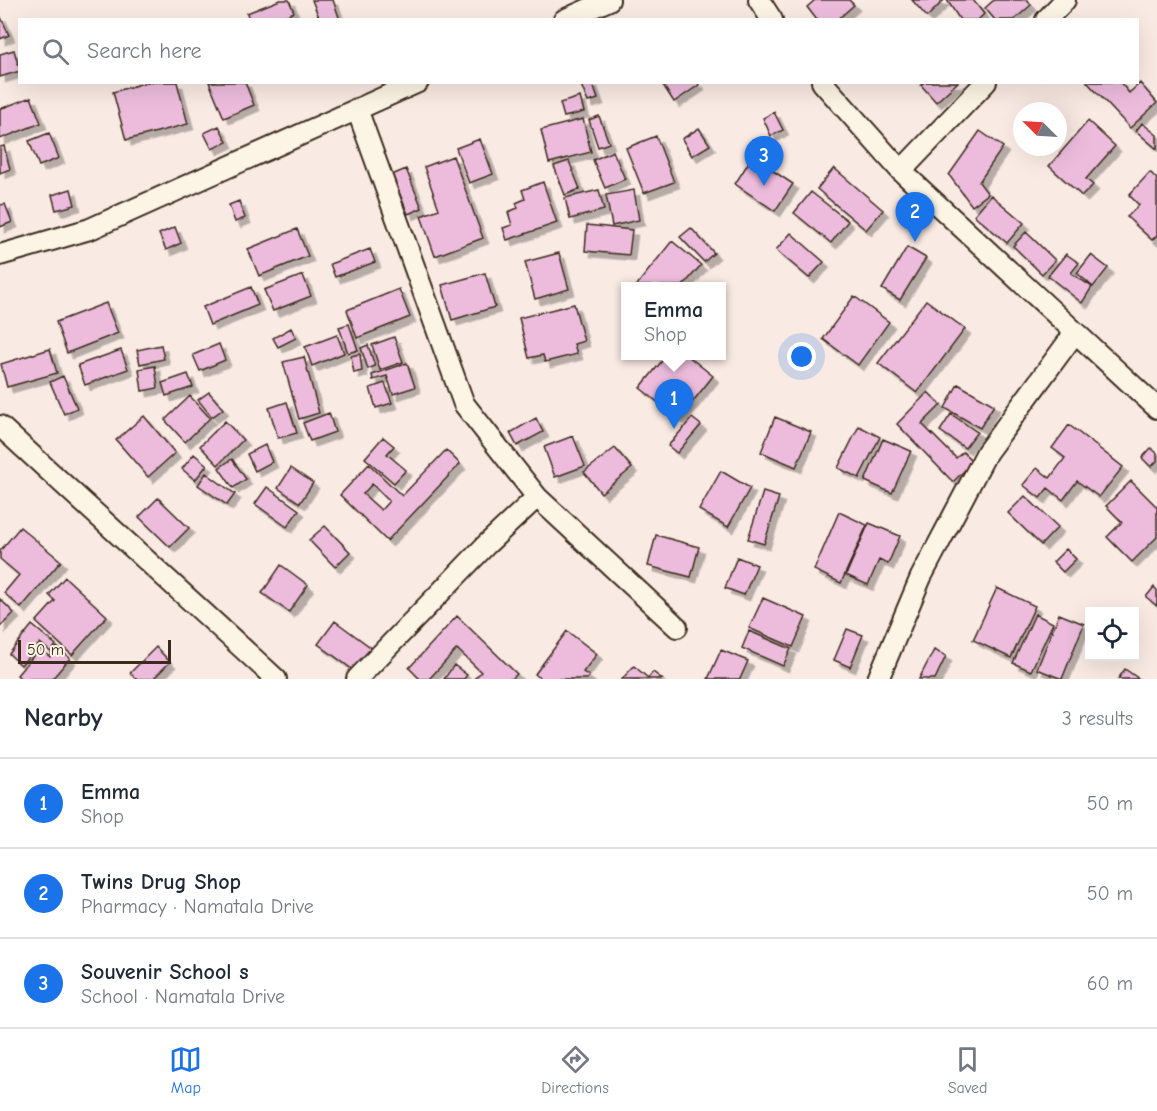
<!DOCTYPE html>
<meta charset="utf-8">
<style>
:root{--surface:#fff;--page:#f6f6f7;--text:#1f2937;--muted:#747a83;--line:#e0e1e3;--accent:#1a73e8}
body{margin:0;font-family:"Comic Neue",sans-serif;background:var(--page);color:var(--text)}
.controls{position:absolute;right:18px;bottom:18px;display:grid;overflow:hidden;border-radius:0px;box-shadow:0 6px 24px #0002}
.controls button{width:54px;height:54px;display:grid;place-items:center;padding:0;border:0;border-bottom:2px solid var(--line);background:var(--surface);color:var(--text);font:30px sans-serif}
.compass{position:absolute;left:1013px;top:102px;width:54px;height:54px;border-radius:50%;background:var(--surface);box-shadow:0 6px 24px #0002;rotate:294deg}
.scale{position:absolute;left:18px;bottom:15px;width:153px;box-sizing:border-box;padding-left:6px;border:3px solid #3b2a1e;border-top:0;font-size:16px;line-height:21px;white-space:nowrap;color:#3b2a1e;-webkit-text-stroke:4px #fcf5e5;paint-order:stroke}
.you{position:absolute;left:802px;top:357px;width:21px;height:21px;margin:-15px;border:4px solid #fff;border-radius:50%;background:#1a73e8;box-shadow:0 0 0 9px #1a73e833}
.badge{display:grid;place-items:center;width:39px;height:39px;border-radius:50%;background:var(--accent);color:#fff;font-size:20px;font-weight:700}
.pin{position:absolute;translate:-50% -50px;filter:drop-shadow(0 2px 3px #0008)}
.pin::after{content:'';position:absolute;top:32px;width:21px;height:18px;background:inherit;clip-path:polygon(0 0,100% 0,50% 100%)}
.popup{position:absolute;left:621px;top:282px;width:105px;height:78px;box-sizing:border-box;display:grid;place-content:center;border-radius:0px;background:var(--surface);filter:drop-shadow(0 2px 4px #0005);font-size:20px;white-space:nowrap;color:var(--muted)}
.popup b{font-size:22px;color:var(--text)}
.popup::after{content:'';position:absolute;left:50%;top:100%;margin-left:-12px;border:12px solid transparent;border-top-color:var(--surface)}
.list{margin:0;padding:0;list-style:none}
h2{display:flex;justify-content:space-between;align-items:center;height:78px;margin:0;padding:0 24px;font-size:26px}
h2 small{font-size:20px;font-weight:400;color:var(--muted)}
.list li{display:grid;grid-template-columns:39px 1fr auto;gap:18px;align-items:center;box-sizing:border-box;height:90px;padding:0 24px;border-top:2px solid var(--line)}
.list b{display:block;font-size:22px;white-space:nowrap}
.list p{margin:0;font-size:20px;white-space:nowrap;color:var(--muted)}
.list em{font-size:20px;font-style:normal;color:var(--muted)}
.icon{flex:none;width:33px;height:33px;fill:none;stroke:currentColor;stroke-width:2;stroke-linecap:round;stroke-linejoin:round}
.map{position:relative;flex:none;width:1157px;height:679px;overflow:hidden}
.search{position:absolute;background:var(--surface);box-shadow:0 6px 24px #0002;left:18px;right:18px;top:18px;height:66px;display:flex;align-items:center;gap:15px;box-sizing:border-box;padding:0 21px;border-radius:0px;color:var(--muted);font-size:22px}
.sheet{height:348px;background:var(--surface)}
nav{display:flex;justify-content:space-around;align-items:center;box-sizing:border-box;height:84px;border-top:2px solid var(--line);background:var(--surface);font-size:16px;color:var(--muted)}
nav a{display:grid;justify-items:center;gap:3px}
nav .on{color:var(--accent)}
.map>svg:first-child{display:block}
.building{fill:#edbcdd;stroke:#3b2a1e;stroke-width:1.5;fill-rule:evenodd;filter:url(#shadow)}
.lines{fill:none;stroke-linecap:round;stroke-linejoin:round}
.minor-casing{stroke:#3b2a1e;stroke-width:24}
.minor{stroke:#fcf5e5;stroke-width:20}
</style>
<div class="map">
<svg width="1157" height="679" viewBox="0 0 1157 679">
<defs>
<filter id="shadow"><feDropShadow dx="5.5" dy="5.5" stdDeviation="0" flood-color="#0004"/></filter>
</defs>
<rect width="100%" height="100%" fill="#f9eae3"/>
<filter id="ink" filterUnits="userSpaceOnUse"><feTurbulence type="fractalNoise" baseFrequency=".0167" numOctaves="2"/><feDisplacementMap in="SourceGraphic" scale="12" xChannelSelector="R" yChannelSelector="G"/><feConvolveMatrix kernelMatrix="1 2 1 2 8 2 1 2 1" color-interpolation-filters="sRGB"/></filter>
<g filter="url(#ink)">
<path class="building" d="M280,0h9l5,12 -17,8h-28l-2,-7z
M312,0h21l7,20h-20z
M815,0h34l5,5 -17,15h-20l-10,-13z
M912,0h32l-17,17z
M947,0h26l11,14 -6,6h-18z
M994,0h33l4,5 -17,15h-19l-10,-12z
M0,15l9,20 -9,4z
M14,50l6,21 -20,6v-23z
M147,82h30l11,42 -62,16 -13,-48z
M209,82h36l9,23 -30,13z
M592,82l6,17 -10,3 -7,-17z
M661,82h37l1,3 -25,17z
M924,82h34l-22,20 -15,-17z
M1087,82h33l9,11 11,-10 17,20 -27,25z
M31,97l10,26 -41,16v-30z
M580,97l4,15 -20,5 -4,-14z
M774,112l9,18 -12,6 -8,-18z
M599,116l10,27 -11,4 -9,-27z
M583,119l8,33 -42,11 -8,-33z
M1088,121l27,25 -29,33 7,6 -11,11 -33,-30z
M1142,123l15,12v14l-21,-18z
M219,126l8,16 -15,7 -8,-16z
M699,128l11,17 -18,11 -10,-17z
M980,131l23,16 -24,35 9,12 -16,12 -23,-31z
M49,133l10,25 -20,8 -10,-25z
M656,136l18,46 -30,11 -18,-45z
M480,139l13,35 -24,9 -13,-35z
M4,146l6,23 -10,4v-26z
M613,151l12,28 -20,9 -12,-28z
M453,156l30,82 -48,18 -14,-40 18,-7 -15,-42z
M752,157l41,27 -18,27 -40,-27z
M569,161l11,28 -15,6 -11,-29z
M834,168l49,42 -17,20 -49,-41z
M406,169l16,39 -14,6 -16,-39z
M1150,172l7,7v56l-5,5 -25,-23 12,-12 -10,-10z
M543,182l14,41 -50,17 -4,-12 9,-3 -4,-13 10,-4 -2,-5 9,-4 -3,-9z
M71,189l4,16 -19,5 -4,-15z
M599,190l5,20 -34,9 -5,-21z
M634,190l5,30 -27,6 -6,-31z
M811,192l37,29 -17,22 -37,-30z
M991,195l33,28 -17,20 -33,-28z
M239,201l6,17 -10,4 -6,-17z
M5,204l7,18 -12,5v-22z
M587,225l45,5 -3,25 -44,-4z
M175,227l6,16 -15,7 -7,-16z
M691,228l23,25 -10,9 -24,-25z
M297,229l11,27 -49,20 -11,-27z
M1026,232l29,28 -13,14 -29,-28z
M791,233l33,29 -15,16 -33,-28z
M672,241l29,24 -18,21h-47z
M907,247l19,11 -26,42 -18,-11z
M370,249l5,13 -40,15 -5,-13z
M559,253l10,36 -34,10 -10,-37z
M1066,254l13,9 -8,10 21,14 -10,16 -34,-27z
M1091,255l17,13 -15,19 -16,-14z
M485,273l10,34 -43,13 -10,-35z
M303,275l8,21 -38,15 -9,-21z
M251,287l7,18 -48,20 -7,-18z
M399,289l11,28 -53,21 -10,-28z
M854,296l35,26 -31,43 -35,-26z
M926,300l39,29 -48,64 -39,-30z
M106,303l12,30 -51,20 -11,-31z
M574,304l10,37 -10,3 3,10 -32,8 -2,-7 -14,3 -10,-40z
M349,324l9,26 -10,3 -9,-26z
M291,328l5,10 -18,9 -5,-9z
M337,335l7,18 -32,13 -7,-19z
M394,337l9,25 -23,8 -8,-25z
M219,344l6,16 -25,11 -7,-16z
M161,345l3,14 -24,5 -3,-14z
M368,345l7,21 -7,3 -7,-21z
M50,349l7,24 -50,14 -6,-23z
M121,350l7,19 -43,16 -7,-20z
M360,354l2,17 -8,2 -3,-17z
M666,356h22l25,20 -34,43 -39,-31z
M304,357l15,56 -20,6 -16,-57z
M407,363l8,24 -22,7 -6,-18 -14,4 -1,-5z
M155,366l3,22 -16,3 -3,-22z
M188,374l5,13 -27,9 -4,-13z
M63,376l14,32 -13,6 -14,-32z
M385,383l7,20 -16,5 -6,-20z
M958,384l36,21 -14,23 -35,-20z
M209,392l14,17 -11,8 -14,-17z
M928,392l13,13 -19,19 34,34 7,-6 10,10 -20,20 -56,-58z
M190,396l20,22 -25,24 -20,-22z
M287,402l10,31 -19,5 -9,-30z
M329,413l6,19 -25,9 -7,-18z
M951,414l26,18 -12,16 -25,-17z
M144,416l31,37 -27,24 -32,-37z
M775,417l36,15 -15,35 -35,-15z
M536,418l7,14 -26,14 -7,-13z
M692,418l9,7 -24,28 -9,-7z
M225,421l18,19 -25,25 -18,-19z
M1069,425l54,42 -24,30 -22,-16 -14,19 -15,-12 -8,10 -17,-13 14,-17 13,10 15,-20 -13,-10z
M859,426l21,11 -21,41 -21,-10z
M573,436l12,30 -30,11 -11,-30z
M383,437l11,9 -7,8 19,16 -12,13 -29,-25z
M883,439l28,12 -19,42 -27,-12z
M265,445l7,17 -17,9 -8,-17z
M615,448l17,20 -31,25 -17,-21z
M1151,448l6,5v8l-6,6 -9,-9z
M446,450l14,14 -73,77 -47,-46 29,-31 33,32zM372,484l17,17 -8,9 -18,-16z
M194,454l13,11 -12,15 -13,-11z
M232,459l14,20 -13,9 -14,-20z
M291,468l22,15 -13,20 -22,-15z
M721,471l29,17 -22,39 -29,-17z
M206,473l29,21 -8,11 -29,-20z
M1131,481l26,26v30l-25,25 -25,-25 15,-15 -16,-16z
M267,487l32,23 -12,17 -32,-23z
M763,492l16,5 -15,47 -16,-5z
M1025,496l33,31 -17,18 -33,-32z
M158,498l31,30 -19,19 -31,-30z
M839,512l28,13 -26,58 -27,-13z
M869,523l31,13 -12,28 -9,-4 -11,25 -22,-10z
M325,526l25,26 -15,15 -26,-27z
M20,527l41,34 -40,47 -17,-15 15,-18 -19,-16v-8z
M656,535l43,12 -8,30 -43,-11z
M1066,549l10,10 -13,13 -10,-10z
M737,557l20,8 -13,30 -19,-7z
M281,565l27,20 -19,27 -27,-19z
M65,577l42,39 -35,39 -36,-33 19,-21 -6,-6z
M1154,587l3,3v16l-11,-9z
M997,588l38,18 -24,52 -38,-18z
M763,598l43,19 -13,30 -44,-19z
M0,599l14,14 -14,14z
M1035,614l18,9 -22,48 -18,-8z
M1059,614l25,10 -22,55 -25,-10z
M457,616l60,58 -5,5h-38l7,-7 -24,-23 -28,30h-9l-11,-11z
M335,621l42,31 -17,23 -42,-31z
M32,625l24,20 -5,7 -11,-9 -19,22 -12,-11z
M847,629l16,6 -13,32 -16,-7z
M567,631l30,23 -14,18 6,4 -2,3h-46l-6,-5z
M749,631l42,18 -8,17 -41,-18z
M57,647l13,11 -18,21h-31l-4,-4 23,-27 10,9z
M156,647l14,15 -17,17h-17l-6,-6z
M721,650l27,11 -8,18h-32z
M934,650l12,6 -11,23h-16z
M454,665l13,10 -3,4h-20z
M634,666l14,12 5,-6 9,7h-40z
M1125,669l14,10h-21z"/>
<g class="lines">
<defs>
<path id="minor" d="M759,0l13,20
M564,20l45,-20
M1046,20l19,-20
M822,82l79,89 256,237
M357,109l107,295 73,93 140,130
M901,171l85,-89
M0,255l90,-26 328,-147
M0,426l276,253
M357,679l129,-134 51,-48
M878,679l43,-102 66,-125 87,-118"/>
</defs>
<use href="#minor" class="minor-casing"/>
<use href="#minor" class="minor"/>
</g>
</g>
</svg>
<div class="controls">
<button><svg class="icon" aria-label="locate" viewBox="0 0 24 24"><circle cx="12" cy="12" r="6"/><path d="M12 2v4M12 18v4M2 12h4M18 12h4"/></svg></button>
</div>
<svg class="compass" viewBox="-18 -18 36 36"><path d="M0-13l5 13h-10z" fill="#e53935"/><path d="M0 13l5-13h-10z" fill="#747a83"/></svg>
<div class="scale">50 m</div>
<div class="you"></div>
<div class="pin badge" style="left:674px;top:429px">1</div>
<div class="popup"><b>Emma</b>Shop</div>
<div class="pin badge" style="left:915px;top:242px">2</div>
<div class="pin badge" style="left:764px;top:186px">3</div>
<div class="search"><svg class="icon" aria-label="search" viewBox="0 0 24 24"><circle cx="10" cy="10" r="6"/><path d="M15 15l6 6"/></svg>Search here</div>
</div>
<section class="sheet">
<h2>Nearby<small>3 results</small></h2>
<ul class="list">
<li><span class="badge">1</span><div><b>Emma</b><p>Shop</p></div><em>50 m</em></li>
<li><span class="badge">2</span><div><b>Twins Drug Shop</b><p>Pharmacy · Namatala Drive</p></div><em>50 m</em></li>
<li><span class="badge">3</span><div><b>Souvenir School s</b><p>School · Namatala Drive</p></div><em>60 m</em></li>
</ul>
</section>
<nav>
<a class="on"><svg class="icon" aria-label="map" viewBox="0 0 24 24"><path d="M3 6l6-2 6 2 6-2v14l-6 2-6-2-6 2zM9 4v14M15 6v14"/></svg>Map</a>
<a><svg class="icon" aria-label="directions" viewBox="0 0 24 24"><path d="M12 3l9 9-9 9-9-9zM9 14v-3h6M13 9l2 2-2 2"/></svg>Directions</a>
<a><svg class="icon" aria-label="saved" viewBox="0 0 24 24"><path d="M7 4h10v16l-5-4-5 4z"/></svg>Saved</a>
</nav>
